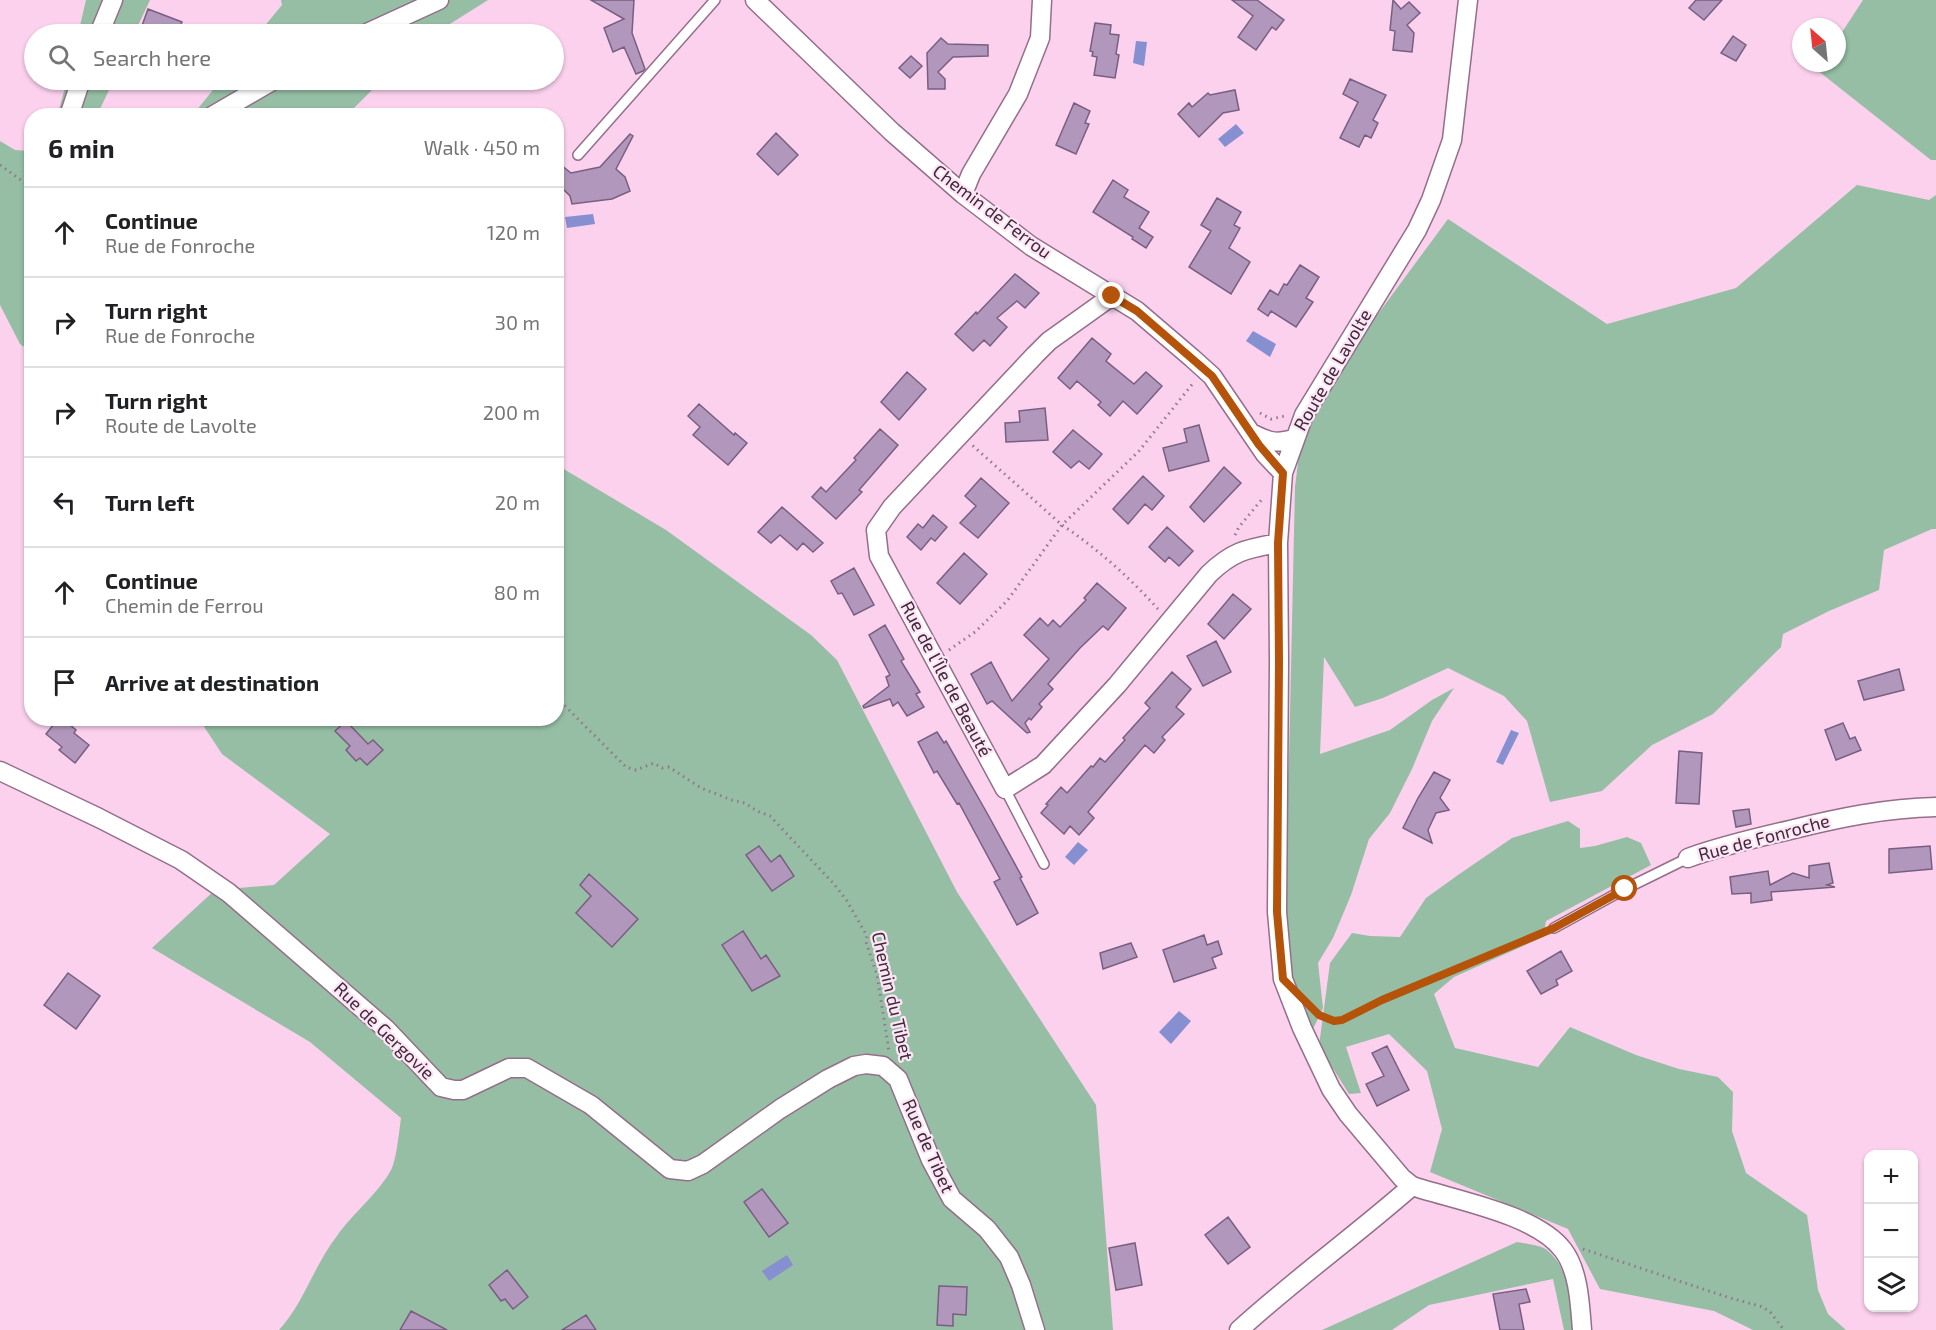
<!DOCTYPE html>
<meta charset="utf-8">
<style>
:root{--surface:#fff;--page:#f6f6f6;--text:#202124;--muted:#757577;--line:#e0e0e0}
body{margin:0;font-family:"Exo 2",sans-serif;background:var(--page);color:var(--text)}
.controls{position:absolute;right:18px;bottom:18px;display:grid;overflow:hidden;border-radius:12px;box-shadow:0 2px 4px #0004}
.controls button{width:54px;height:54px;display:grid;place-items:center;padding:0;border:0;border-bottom:2px solid var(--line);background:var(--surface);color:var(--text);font:30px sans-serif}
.compass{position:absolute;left:1792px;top:18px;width:54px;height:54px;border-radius:50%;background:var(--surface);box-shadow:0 2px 4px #0004;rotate:333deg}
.stop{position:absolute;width:18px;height:18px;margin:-14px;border:4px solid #b45309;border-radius:50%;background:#fff}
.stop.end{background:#b45309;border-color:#fff;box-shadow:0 2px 6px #0008}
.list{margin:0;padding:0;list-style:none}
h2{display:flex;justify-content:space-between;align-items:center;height:78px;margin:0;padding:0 24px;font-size:26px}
h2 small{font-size:20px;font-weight:400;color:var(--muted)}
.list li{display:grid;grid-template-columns:39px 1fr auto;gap:18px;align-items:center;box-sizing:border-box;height:90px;padding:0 24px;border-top:2px solid var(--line)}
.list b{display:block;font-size:22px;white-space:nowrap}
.list p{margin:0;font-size:20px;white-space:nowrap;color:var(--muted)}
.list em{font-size:20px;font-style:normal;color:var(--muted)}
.icon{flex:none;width:33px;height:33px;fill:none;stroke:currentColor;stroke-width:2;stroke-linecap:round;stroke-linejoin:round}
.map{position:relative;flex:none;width:1936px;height:1330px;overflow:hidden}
.search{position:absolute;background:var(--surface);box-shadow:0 2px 4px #0004;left:24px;top:24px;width:540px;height:66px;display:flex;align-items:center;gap:15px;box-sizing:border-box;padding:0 21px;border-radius:33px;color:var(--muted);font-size:22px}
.panel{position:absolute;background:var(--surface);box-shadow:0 2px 4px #0004;left:24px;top:108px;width:540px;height:618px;border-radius:24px}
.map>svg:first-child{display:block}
.green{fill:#95bea4}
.water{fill:#8690d0}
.building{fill:#b297bc;stroke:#785f81;stroke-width:1.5}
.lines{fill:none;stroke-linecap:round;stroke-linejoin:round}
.service-casing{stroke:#946f89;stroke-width:12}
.minor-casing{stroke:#946f89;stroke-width:21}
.path{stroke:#93778b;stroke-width:3;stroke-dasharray:1.5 4.5;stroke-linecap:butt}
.service{stroke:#fff;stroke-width:9}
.minor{stroke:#fff;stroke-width:18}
.route{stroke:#b45309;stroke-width:8}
.labels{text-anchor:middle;stroke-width:4.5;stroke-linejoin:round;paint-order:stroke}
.street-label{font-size:18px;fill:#3c2c37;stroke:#fee4f6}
</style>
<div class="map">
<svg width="1936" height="1330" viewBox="0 0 1936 1330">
<rect width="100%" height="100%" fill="#fbd1ee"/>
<path class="green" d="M86,0h64l-16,34h-56z
M281,0h207l-54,34h-176l24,-29z
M1863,0h73v160h-5l-114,-90 5,-7h15v-23z
M67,80h47l-17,35 -42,1 5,-10z
M221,80h161l-35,35 -155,1z
M0,141l15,9 16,1v201l-11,-8 -20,-39z
M1857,185l72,15 7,-5v334h-4l-48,21 -5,40 -50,21 -46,23 -2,13 -68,67 -61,31 -50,46 -52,11 -23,-81 -23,-25 -56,-28 -65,30 -28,9 -31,-50 -4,97 70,-24 42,-30 22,-12 -22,33 -20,48 -22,44 -21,26 -18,56 -18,43 -15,25 5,45 -10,21 -25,-61 -4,-121 5,-88 6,-272 5,-41 18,-40 57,-88 73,-99 159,105 129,-36z
M557,465l109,65 145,105 26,25 120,232 139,213 17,225h-834c25,-27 35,-65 58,-94 15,-22 43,-44 55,-68 5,-13 7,-36 9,-50l-91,-76 -158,-94 63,-58 59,-5 56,-51 -108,-80 -23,-35 357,-1z
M1568,821l12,8v19l15,-2 32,-9 14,6 10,22 -105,56 -3,16 -89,40 -20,17 21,54 83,19 32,-40 66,28 43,14 39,8 15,15 -1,39 14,42 61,42 11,75 10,24 18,16h-93l-39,-19 -114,-22 -32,-60 -138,-57 12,-43 -15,-58 -38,-37 -43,13 15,46 -12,1 -30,-48 11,-83 22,-30 18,3 30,1 26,-39 32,-23 54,-37z
M1517,1242c9,2 25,3 31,9 22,18 23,53 24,79h-8l-11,-51 -124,26 -37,25h-70z"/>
<path class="water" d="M1136,41l11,1 -3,24 -11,-3z
M1236,124l8,9 -19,14 -7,-8z
M593,214l2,10 -28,4 -2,-11z
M1253,331l23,13 -6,13 -24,-16z
M1511,730l8,3 -16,32 -7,-3z
M1078,842l10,8 -14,15 -9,-8z
M1179,1011l12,10 -20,23 -12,-12z
M787,1255l6,10 -24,16 -7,-10z"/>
<path class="building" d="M591,0h43l-2,33 13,36 -2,2 -7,3 -12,-27 -11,5 -9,-24 20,-9z
M1232,0h25l27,20 -8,10 -4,-3 -16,23 -18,-13 15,-21z
M1393,0l8,9 8,-7 11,11 -13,12 7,8 -2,19 -19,-2 2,-19 -5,-1z
M1696,0h26l-18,20 -15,-12z
M148,9l34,13 -5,12h-38z
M1095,23l16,2 -1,9 9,1 -3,19 3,1 -4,23 -21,-3 3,-18 -5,-1 1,-4 -3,-1z
M1733,36l13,9 -10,16 -15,-8z
M941,38l7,6 40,1v11l-35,1 -15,15 7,7v10h-17l-1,-36z
M911,56l11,10 -12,12 -11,-10z
M1350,79l36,16 -13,25 5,3 -7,15 -6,-3 -6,12 -19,-9 18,-36 -15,-8z
M1235,90l4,20 -16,3 -24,24 -21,-23 11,-11 3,4 16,-14 2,2z
M1074,103l16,8 -5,12 4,1 -13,30 -20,-9z
M776,133l22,22 -20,20 -21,-21z
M630,134l3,2 -17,33 9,8 5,14 -18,8 -40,5 -2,-8 -14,-14v-21l15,12 29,-6z
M1113,180l15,10 -4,7 25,15 -10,16 14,9 -7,11 -14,-9 1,-2 -40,-25z
M1217,198l24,14 -7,13 6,3 -11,20 21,14 -19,32 -42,-27 22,-36 -10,-6z
M1300,265l19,12 -13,21 7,4 -17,25 -25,-16 -3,5 -10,-7 12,-19 8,5 6,-11 3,1z
M1015,274l24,19 -14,15 -8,-7 -20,17 10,9 -17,19 -6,-6 -11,11 -18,-17 21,-22 1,2z
M1092,338l19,16 -5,7 28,23 12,-12 16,14 -25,28 -14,-13 -13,15 -12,-11 3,-3 -24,-21 -7,8 -12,-11z
M907,372l19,17 -27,31 -18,-18z
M699,404l35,31 1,-2 12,10 -19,22 -35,-30 7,-8 -12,-11z
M1045,408l3,32 -42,2 -1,-19 15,-1 -1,-11z
M1199,425l10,36 -40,10 -6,-23 24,-6 -3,-13z
M880,429l18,16 -39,45 3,2 -26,27 -24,-22 9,-10 5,5 30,-32 -2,-2z
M1073,430l29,24 -13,15 -10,-8 -8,7 -18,-16z
M1224,467l17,16 -37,39 -14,-15z
M1143,476l21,20 -12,14 -7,-6 -17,20 -15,-15z
M981,478l28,25 -31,35 -18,-15 16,-17 -11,-10z
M782,507l41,36 -10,9 -10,-9 -6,7 -17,-15 -9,8 -13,-11z
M933,515l14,12 -12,14 -4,-3 -10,12 -14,-13 11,-13 5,4z
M1167,527l26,24 -14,15 -10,-9 -4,5 -16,-15z
M964,553l23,21 -27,30 -23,-21z
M854,568l20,37 -20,10 -12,-22 -4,1 -7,-13z
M1097,583l29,25 -18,22 -5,-4 -23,22 -32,36 5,5 -14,15 3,3 -11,13 -2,-2 -4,5 5,9 -3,1 -35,-32 -5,3 -16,-30 20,-12 21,39 37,-42 -25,-24 16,-17 8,8 5,-6 7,7 26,-27 -2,-2z
M1233,594l18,15 -27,30 -16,-15z
M885,625l19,34 -3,2 19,31 -4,2 8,13 -17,9 -9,-14 -5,4 -3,-7 -26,9 -1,-2 26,-20 -3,-9 4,-2 -21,-40z
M1216,641l15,31 -28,14 -16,-30z
M1899,669l5,21 -40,10 -6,-19z
M1172,672l19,17 -15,18 8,7 -22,23 3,3 -11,13 -9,-8 -57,67 6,6 -15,17 -9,-9 -6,8 -23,-21 7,-8 -2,-1 15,-17 6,6 24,-27 2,1 7,-9 5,4 20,-22 -2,-2 27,-30 -5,-5z
M59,718h3l14,12 -2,3 15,12 -14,18 -16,-13 3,-3 -16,-13z
M346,721l22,23 5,-4 10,10 -16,15 -7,-7 -4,3 -10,-11 4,-4 -15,-15z
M1843,723l7,16 5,-2 6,13 -25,10 -11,-30z
M937,732l7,11 2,-2 41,72 35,64 -2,1 18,35 -21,12 -23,-43 6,-3 -41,-76 -2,1 -20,-33 -3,2 -16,-31z
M1679,751l23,2 -3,51 -23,-1z
M1434,772l16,8 -10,18 9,12 -13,3 -8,17 4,13 -29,-15 15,-30z
M1749,809l2,15 -15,3 -3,-16z
M759,846l12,16 9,-7 14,21 -22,15 -26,-36z
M1930,846l2,23 -43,4v-24z
M1829,863l4,20 -6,2 8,2 -64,5 1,8 -21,3v-10l-19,1 -2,-17 38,-6 2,14 23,-12 16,5v-12z
M589,874l49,45 -26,28 -36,-34 15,-17 -11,-11z
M743,931l18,28 5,-4 14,21 -28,15 -30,-46z
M1204,935l3,10 11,-4 4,13 -10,4 4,10 -42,14 -11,-32z
M1131,943l6,14 -34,12 -3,-16z
M1561,951l11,20 -16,9 2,5 -17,9 -14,-23z
M68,973l32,23 -24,33 -32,-24z
M1387,1046l22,44 -32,16 -11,-22 18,-8 -12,-23z
M762,1189l26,34 -19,14 -25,-35z
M1228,1217l22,30 -22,17 -23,-29z
M1135,1243l7,42 -26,5 -7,-42z
M507,1270l21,27 -15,12 -8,-10 -4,2 -12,-16z
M939,1286l28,1 -1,28 -13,-1v12l-16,-1z
M1526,1289l4,13 -11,2 5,26h-24l-7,-36z
M411,1311l36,19h-47z
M586,1315l10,15h-34z"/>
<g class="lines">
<defs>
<path id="service" d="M578,155l137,-155
M1005,789l39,75
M1554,928l71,-39 63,-31"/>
<path id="minor" d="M755,0l137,132 71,62 68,52 106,65 55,47 20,18 53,78 18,19
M1468,0l-16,140 -21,60 -14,30 -113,185 -21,58 -5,70 1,119 -2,250 6,67 19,49 29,61 17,25 54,64 10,8c42,14 124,28 151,64 16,21 17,55 19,80
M99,34l14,-34
M365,34l74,-34
M69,116l12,-36
M212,116l62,-36
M963,194l8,-20 47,-80 22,-56 2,-38
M1112,296l-63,45 -14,14 -143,152 -16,23 3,26 126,233 38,-24 74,-80 92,-111c24,-23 37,-25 69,-31
M1251,433c18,9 24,11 43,6
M0,771l99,47 82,42 48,33 157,136 55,58 13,3h9l46,-22h18l64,37 79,64 18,2 15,-7 77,-55 48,-30 26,-13 12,-2 17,2 15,13 33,81 21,39 35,30 22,28 12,28 14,45
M1688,858c33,-12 67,-20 102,-28 48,-12 96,-22 146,-23
M1239,1330c56,-51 116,-94 173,-144"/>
</defs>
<use href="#service" class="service-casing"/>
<use href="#minor" class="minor-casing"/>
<path class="path" d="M0,165l25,18 7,11
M1260,413l11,6 14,-3
M1235,535l4,-8 24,-29
M1158,609c-28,-31 -60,-60 -96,-84l77,-74 55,-69
M949,650l26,-18 32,-31 55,-76 -90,-80
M556,697l70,70 10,3 18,-7 8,5 7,-1 32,21 31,12 13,3 12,8 13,5 64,68 13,17 20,35 -1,6 11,33 12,76
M1315,1011l11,8 8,2 9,-1 39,-20 162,-68
M1583,1249l144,48 36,10 8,6 13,17"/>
<use href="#service" class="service"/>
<use href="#minor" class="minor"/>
</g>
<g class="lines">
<path class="route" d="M1112,296l25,15 75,65 47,69 24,28 -5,70 1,119 -2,250 6,67 36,36 15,6 8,-1 40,-20 172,-72 71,-39"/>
</g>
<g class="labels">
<g class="street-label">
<text transform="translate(992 212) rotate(37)" y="6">Chemin de Ferrou</text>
<text transform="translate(1333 370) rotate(-60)" y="6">Route de Lavolte</text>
<text transform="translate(946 679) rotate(62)" y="6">Rue de l'Île de Beauté</text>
<text transform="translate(1764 838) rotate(-15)" y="6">Rue de Fonroche</text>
<text transform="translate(892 996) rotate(77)" y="6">Chemin du Tibet</text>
<text transform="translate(384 1031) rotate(44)" y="6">Rue de Gergovie</text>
<text transform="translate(928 1146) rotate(66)" y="6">Rue de Tibet</text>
</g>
</g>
</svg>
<div class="controls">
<button>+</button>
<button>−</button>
<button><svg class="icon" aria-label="layers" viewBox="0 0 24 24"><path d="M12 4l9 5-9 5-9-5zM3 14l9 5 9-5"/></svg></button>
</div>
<svg class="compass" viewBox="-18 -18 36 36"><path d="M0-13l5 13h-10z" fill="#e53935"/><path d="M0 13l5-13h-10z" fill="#757577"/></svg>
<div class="stop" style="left:1625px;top:889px"></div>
<div class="stop end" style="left:1112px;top:296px"></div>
<div class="search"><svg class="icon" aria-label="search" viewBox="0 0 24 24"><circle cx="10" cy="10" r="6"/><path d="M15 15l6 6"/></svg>Search here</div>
<section class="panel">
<h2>6 min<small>Walk · 450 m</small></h2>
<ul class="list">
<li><svg class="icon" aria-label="ahead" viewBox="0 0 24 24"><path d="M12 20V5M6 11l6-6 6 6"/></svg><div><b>Continue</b><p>Rue de Fonroche</p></div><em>120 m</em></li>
<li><svg class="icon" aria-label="right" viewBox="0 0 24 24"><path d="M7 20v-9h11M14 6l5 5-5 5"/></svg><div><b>Turn right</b><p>Rue de Fonroche</p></div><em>30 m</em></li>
<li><svg class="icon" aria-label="right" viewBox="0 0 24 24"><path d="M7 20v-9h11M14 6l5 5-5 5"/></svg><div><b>Turn right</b><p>Route de Lavolte</p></div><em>200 m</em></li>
<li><svg class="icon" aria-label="left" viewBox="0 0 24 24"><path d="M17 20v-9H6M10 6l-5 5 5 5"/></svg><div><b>Turn left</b></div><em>20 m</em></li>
<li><svg class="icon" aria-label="ahead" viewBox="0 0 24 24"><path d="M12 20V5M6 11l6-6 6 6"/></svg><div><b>Continue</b><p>Chemin de Ferrou</p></div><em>80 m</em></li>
<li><svg class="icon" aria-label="arrive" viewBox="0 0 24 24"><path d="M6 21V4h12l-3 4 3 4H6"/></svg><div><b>Arrive at destination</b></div></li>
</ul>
</section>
</div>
